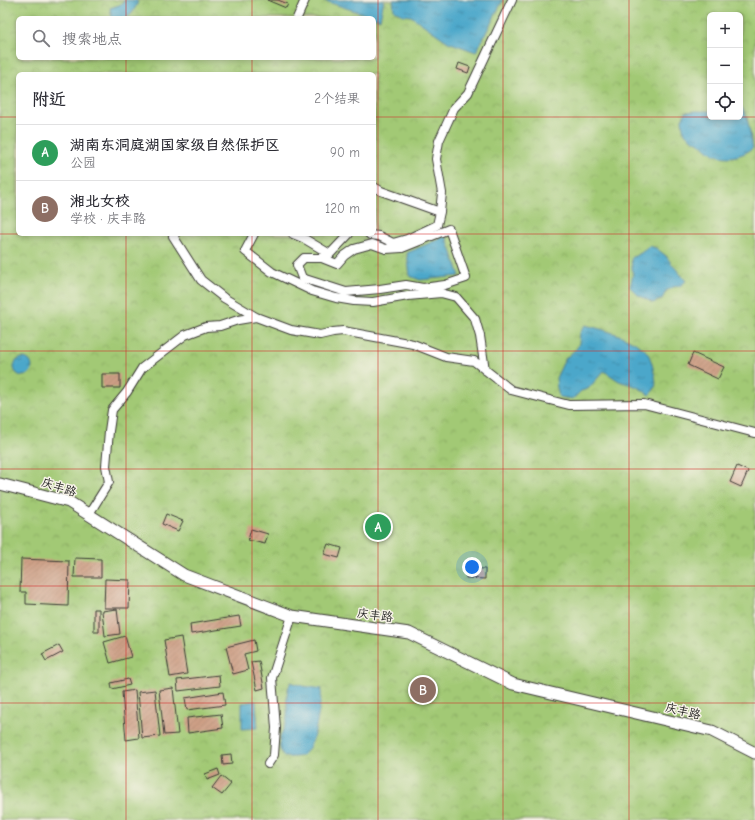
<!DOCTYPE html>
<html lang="zh">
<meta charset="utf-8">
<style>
:root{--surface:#fff;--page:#f7f7f7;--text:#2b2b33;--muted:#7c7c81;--line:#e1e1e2;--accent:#1f6fb2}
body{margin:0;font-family:"Comic Neue","LXGW WenKai TC",sans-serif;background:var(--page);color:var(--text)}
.controls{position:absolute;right:12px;top:12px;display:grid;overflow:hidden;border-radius:6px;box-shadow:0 2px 6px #0003}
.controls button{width:36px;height:36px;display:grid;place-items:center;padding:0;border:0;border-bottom:1px solid var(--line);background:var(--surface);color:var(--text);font:20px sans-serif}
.you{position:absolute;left:472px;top:567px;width:14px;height:14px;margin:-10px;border:3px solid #fff;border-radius:50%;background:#1a73e8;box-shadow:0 0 0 6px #1a73e833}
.badge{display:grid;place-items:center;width:26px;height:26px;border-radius:50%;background:var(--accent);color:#fff;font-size:13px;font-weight:700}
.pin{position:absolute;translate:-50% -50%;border:2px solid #fff;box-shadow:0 1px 4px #0006}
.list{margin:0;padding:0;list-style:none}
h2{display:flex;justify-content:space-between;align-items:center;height:52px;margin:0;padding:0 16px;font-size:17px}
h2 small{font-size:13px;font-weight:400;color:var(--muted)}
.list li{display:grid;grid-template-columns:26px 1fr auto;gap:12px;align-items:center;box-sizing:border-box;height:56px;padding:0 16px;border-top:1px solid var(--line)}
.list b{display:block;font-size:15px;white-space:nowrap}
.list p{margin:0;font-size:13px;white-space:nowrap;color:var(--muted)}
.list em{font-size:13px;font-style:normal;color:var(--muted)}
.icon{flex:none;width:22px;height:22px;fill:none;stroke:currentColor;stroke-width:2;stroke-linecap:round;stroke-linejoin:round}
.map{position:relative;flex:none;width:755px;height:820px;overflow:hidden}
.search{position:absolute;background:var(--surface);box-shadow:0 2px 6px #0003;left:16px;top:16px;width:360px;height:44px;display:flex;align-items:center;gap:10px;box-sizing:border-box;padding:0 14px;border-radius:6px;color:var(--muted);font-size:15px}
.panel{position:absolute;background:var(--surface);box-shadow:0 2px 6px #0003;left:16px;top:72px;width:360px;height:164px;border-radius:6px}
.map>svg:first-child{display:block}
.park{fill:url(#park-crowns);stroke:#5f7248;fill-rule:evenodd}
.water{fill:url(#water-ripples);stroke:#346273}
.building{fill:url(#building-hatch)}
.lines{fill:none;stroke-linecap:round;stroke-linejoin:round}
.street-casing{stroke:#3b3a35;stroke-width:10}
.secondary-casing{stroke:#3b3a35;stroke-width:13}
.street{stroke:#fff;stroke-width:8}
.secondary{stroke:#fff;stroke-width:11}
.grid{fill:none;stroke:#d62828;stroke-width:1;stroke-opacity:0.55}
.labels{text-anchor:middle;stroke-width:3;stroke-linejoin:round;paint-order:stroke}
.street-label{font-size:12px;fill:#1c1c1c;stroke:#f7f3e8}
</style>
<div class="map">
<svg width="755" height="820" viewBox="0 0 755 820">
<defs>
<pattern id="park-crowns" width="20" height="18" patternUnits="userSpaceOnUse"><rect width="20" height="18" fill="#a2c974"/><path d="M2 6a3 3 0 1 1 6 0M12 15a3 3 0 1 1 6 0" fill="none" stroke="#8bac64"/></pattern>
<pattern id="water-ripples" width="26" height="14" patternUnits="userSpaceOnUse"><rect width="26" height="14" fill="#4ca7ca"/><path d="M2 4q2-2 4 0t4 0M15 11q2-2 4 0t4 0" fill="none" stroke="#3e87a3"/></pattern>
<pattern id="building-hatch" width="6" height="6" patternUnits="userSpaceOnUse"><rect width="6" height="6" fill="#cd9f85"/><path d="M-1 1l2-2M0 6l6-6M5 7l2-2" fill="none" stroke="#af8872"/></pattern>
</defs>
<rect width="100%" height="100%" fill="#f7f3e8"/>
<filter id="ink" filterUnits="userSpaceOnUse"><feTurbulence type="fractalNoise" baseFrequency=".025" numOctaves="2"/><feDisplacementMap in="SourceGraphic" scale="8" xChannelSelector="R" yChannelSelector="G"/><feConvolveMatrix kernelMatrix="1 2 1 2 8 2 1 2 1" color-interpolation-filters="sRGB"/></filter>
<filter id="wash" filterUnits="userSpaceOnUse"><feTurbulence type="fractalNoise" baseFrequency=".012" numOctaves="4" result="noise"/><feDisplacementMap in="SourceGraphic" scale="16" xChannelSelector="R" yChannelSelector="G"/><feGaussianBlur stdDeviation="0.9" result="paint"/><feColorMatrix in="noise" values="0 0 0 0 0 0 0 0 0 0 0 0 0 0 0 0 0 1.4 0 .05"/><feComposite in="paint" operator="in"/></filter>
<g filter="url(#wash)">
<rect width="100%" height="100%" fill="#e9e2c0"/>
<path class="park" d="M0,0h755v820h-755zM710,15h30v102h-30zM18,18h356v40h-356zM18,74h356v160h-356z"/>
<path class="water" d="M125,0h10l3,2c-8,17 -9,16 -26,16l-2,-10 12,-4z
M322,0h62l-4,19 -25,-8z
M393,0h110l-27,52 -28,-10 -37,-26 -8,-1 -9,-5z
M740,104l7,13 6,31c-10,8 -25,12 -39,6 -5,-3 -10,-8 -15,-11 -14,-8 -16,-8 -17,-24l4,-7 10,-1h14v6h30z
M446,236l14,40 -40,4 -10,-4 -3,-23z
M649,246l7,2 10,8 5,7 15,18 -6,5 -7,1 -7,4 -4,8 -9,4 -9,-5 -6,-3 -8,-8 3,-12 -2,-17 10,-5z
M585,325c20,5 39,10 55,21 2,2 4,2 5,4 5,4 8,17 9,23 3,10 3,15 -5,22l-11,-8 -19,-6 -15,-10 -16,18 -7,2 -8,8 -14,-2 -2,-9 -1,-10 9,-19 12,-11 2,-5 1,-10z
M14 367a9 9 0 1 1 18 0a9 9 0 1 1-18 0Z
M291,682l12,4 19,3c-2,15 -6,57 -19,66 -6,3 -13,2 -19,2 -11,-16 1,-25 3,-40 1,-13 -3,-22 4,-35z
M256,701l2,27 -16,1v-26z"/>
<g id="blocks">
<path class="building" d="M267,0h11l10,4 -2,4z
M459,63l11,4 -2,6 -11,-4z
M693,353l31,14 -6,12 -30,-14z
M102,374h18v14h-18z
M737,466l11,5 -7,16 -11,-5z
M166,514l17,7 -5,10 -16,-7z
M251,529l17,5 -3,10 -17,-4z
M328,544l14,4 -3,10 -15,-4z
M75,558l26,1v18h-27z
M21,559l48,2 -1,45 -42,-2v-12h-6z
M466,568l19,1v10l-19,-1z
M105,579l25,1 -1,28h-25z
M94,609h5v23h-5z
M117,609l3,25 -15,2 -3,-25z
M239,616l2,10 -50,8 -1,-10z
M125,636l6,21 -21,6 -6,-21z
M181,637l6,37 -17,3 -6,-37z
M254,640l2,11 -12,3 4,16 -15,4 -7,-27z
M59,645l4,7 -17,9 -4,-7z
M259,661l5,27 -7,2 -6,-28z
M219,675l1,11 -42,5 -1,-11z
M128,679l2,6 -18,4 -1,-6z
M173,688l5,46 -14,1 -5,-45z
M135,690l4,48 -13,2 -4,-48z
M155,690l5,46 -18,2 -4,-46z
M223,692l2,13 -38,5 -2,-12z
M221,714l2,14 -35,5 -1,-15z
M231,754l1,10 -9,1 -1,-10z
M218,769l2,6 -13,5 -2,-6z
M221,776l10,8 -9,11 -10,-7z"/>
</g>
</g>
<g filter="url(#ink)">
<use href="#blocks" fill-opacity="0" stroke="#3b3a35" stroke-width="1"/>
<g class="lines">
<defs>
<path id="street" d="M297,18l8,-18
M374,187l7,4 59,21
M449,229l17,49 -21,7 -22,3 -17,-3 -26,4 -34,3 -44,-14 -5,-13 7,-7h18l15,6 7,-8 10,-7 18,-5 14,5 16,-1z
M175,234l-2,2 28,44 23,18 32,19
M254,234l-9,17 27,21 40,19 24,7 18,3 19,1 35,-6 33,-3 15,4 19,22 5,17 5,34
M293,234l10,4 27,16 19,-20
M369,234l1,1 9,1 14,7 14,-4 30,-14 3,-13 2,-19 -6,-34 3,-18 15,-33 14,-15 44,-93
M89,514l20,-32 -3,-16 3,-35 3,-21 15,-18 15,-24 43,-33 21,-8 14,-1 18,-6 18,-3 35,13 29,5 13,-3 10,-1 70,13 33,13 28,4 37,29 58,15 75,-1 111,29
M268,764l6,-9 2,-27 -4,-50 20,-62"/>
<path id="secondary" d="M0,484l69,18 115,73 108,41 117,17 104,51 199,47 43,22"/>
</defs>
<use href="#street" class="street-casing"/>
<use href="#secondary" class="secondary-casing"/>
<use href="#street" class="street"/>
<use href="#secondary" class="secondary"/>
</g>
</g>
<path class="grid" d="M126,0v18M252,0v18M378,0v820M503,0v820M629,0v820M126,58v16M252,58v16M0,117h18M374,117h381M0,234h755M126,234v586M252,234v586M0,351h755M0,469h755M0,586h755M0,703h755"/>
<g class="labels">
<g class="street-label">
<text transform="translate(59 487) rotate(18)" y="4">庆丰路</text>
<text transform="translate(375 615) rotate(8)" y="4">庆丰路</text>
<text transform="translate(683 711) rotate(13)" y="4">庆丰路</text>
</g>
</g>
</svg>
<div class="controls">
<button>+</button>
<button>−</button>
<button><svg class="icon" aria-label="locate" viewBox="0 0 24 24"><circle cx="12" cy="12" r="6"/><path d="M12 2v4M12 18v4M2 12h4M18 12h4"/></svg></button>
</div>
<div class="you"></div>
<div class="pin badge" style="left:378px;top:527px;background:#2e9e5b">A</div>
<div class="pin badge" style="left:423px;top:690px;background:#8d6e63">B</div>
<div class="search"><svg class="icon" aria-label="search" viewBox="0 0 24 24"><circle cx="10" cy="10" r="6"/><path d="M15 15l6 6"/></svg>搜索地点</div>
<section class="panel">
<h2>附近<small>2个结果</small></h2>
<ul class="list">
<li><span class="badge" style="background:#2e9e5b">A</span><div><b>湖南东洞庭湖国家级自然保护区</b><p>公园</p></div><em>90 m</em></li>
<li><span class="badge" style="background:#8d6e63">B</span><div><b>湘北女校</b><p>学校 · 庆丰路</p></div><em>120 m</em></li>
</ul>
</section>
</div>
